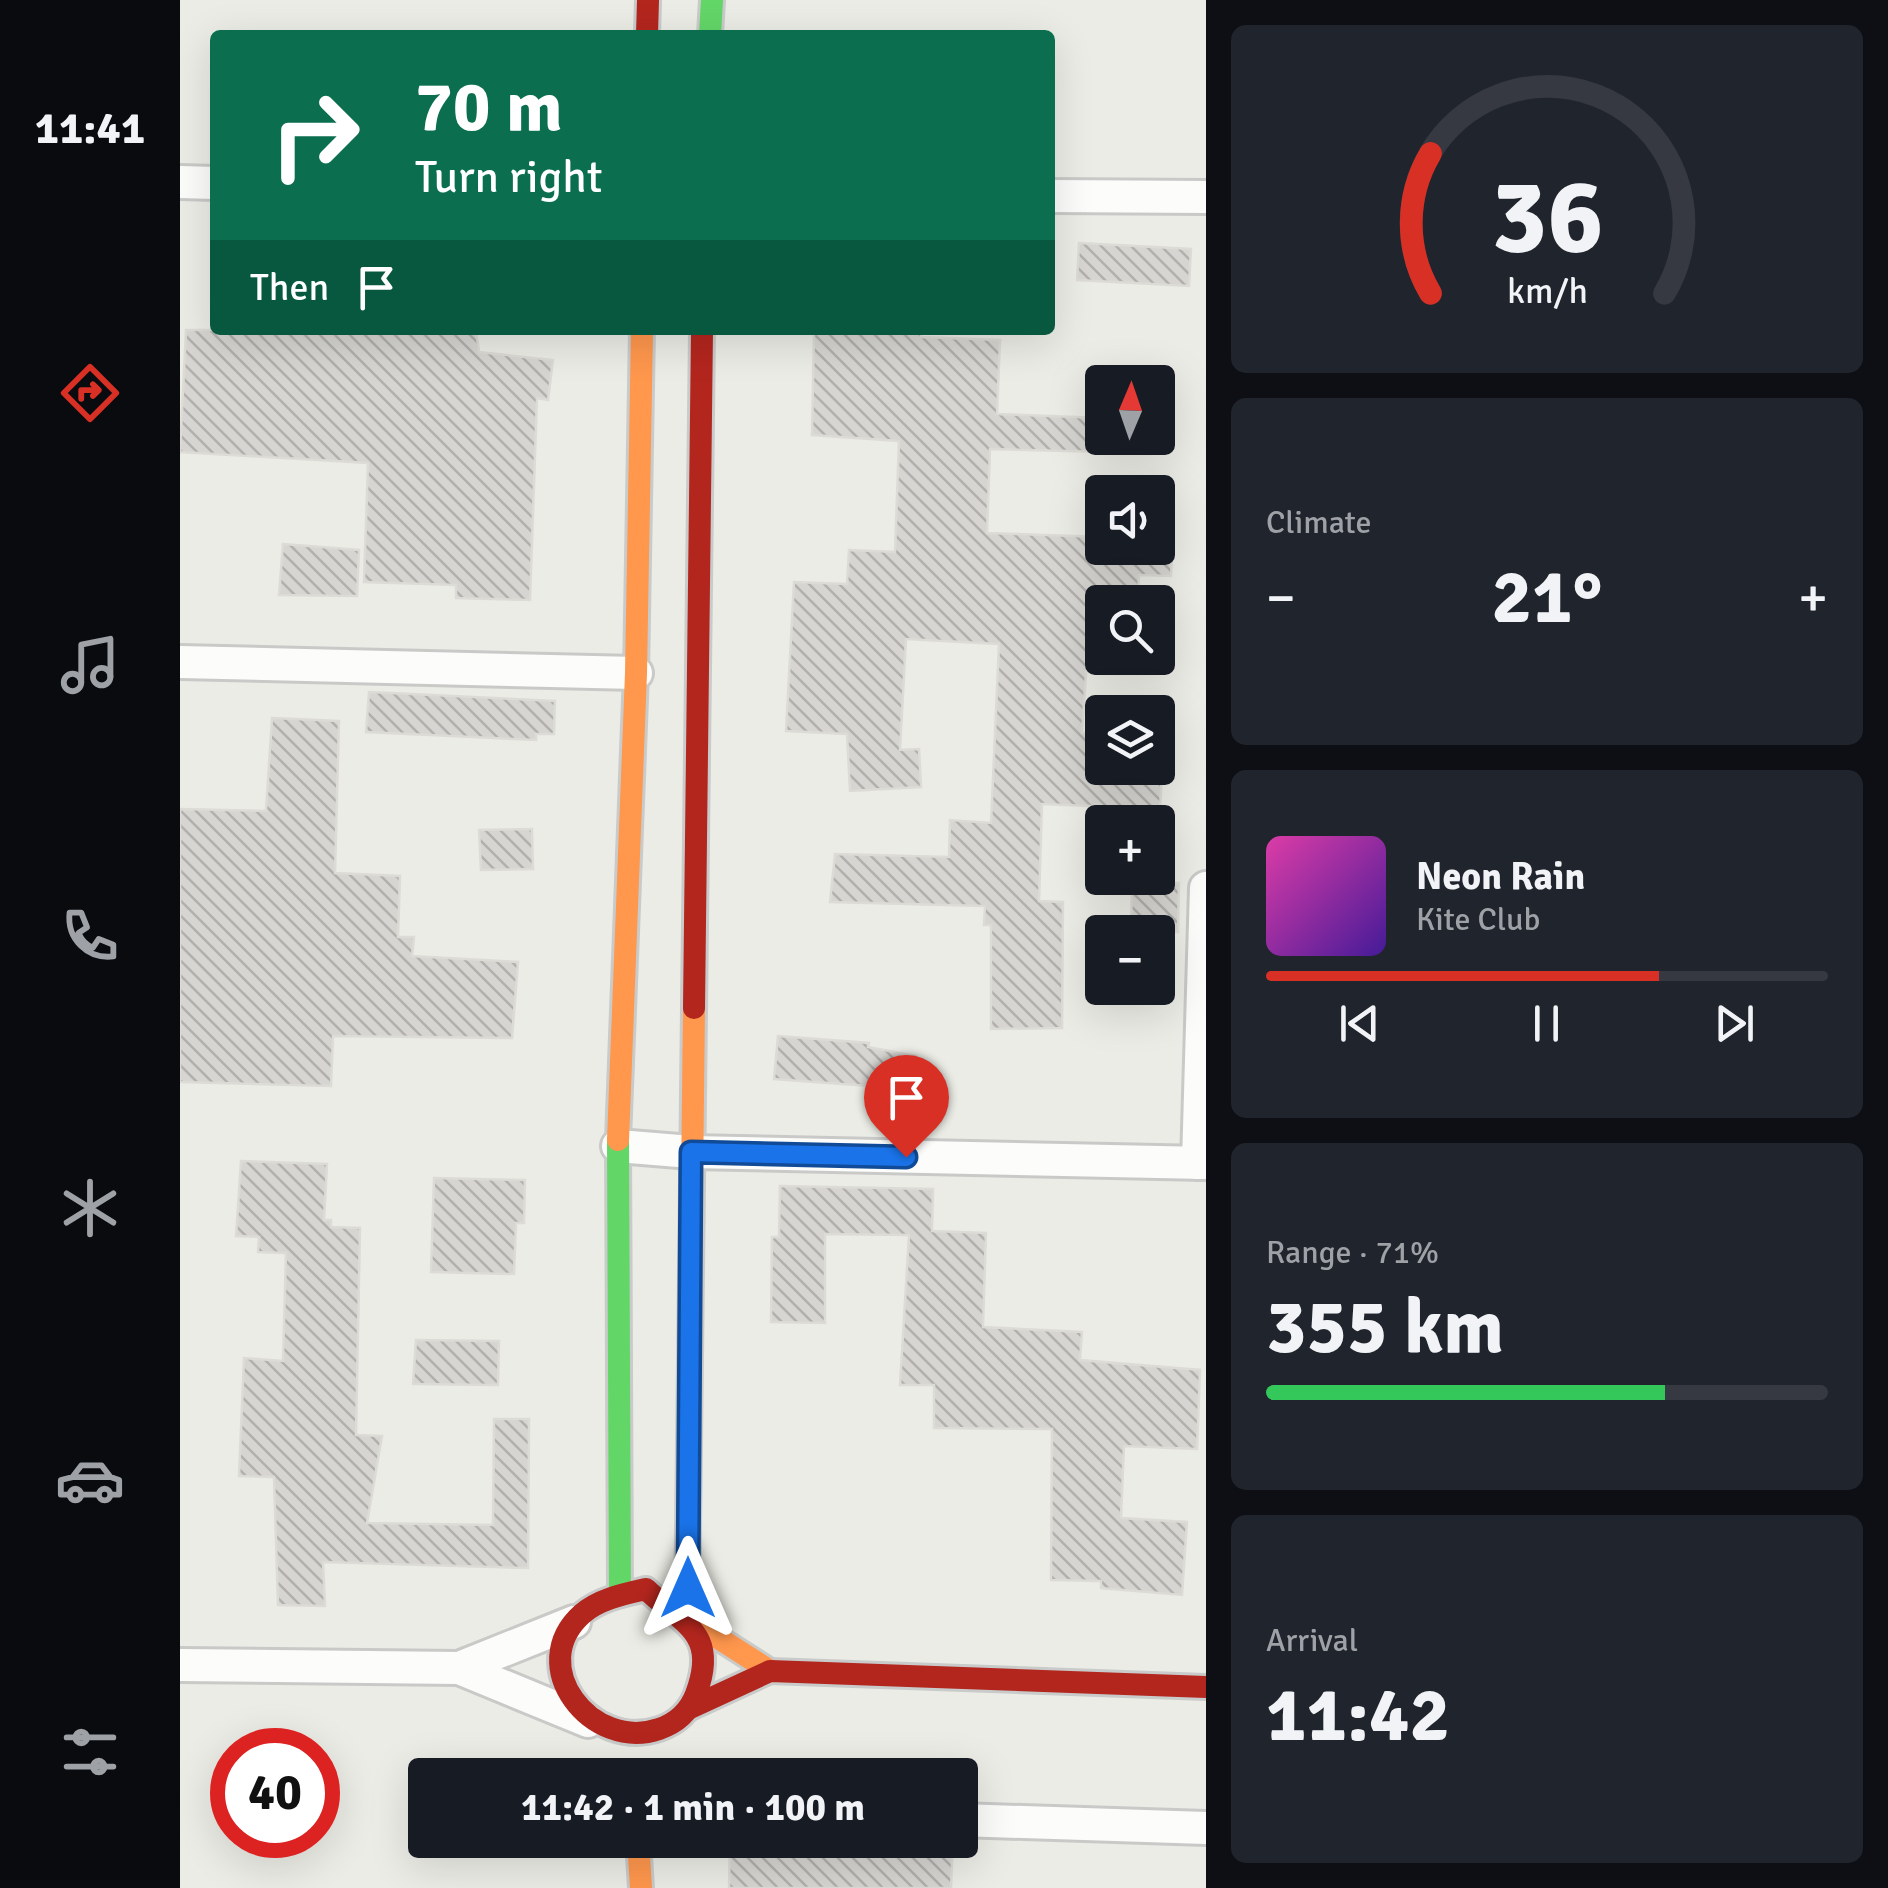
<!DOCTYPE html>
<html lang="en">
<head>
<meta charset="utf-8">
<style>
  :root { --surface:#171b24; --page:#20242c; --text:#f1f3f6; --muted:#9ea1a6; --line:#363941; --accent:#d93025 }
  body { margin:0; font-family:Signika,sans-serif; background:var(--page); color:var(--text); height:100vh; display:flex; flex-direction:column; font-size:38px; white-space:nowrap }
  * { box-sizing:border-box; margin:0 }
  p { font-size:32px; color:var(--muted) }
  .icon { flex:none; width:55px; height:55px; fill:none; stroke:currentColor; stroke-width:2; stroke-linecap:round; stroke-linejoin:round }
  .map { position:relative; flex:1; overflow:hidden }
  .sheet { display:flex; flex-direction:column; gap:25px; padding:25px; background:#0d0f14; width:682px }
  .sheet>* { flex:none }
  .hud { position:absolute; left:30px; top:30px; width:845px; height:305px; border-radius:10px; box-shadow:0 10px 40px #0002; background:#0b6e4f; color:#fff; overflow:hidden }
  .needle { width:65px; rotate:2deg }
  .tools { position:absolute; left:905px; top:365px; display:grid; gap:20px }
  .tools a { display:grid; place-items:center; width:90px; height:90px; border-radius:10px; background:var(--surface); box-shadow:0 10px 40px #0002; font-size:50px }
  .speed { position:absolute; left:30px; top:1728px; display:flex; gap:20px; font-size:50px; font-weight:700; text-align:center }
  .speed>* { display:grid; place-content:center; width:130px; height:130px; border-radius:50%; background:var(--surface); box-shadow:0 10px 40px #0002; line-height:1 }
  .speed .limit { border:15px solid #d22; background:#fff; color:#111 }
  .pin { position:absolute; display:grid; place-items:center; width:85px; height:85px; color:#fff; margin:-102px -42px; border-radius:50% 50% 50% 0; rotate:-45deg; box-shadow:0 0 10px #0007 }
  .pin .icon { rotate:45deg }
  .me { position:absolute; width:110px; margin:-55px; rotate:0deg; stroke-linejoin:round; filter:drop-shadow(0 0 8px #0008) }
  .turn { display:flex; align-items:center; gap:35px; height:210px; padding:0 40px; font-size:45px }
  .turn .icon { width:130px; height:130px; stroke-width:2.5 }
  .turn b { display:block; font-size:70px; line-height:85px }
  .then { display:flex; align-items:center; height:95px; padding:0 40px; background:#0003; gap:20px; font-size:38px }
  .big { font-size:75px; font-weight:700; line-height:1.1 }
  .sheet .card { flex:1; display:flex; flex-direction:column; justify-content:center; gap:15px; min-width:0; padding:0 35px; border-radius:15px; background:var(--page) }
  .sheet .dial { align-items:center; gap:0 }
  .dial svg { height:260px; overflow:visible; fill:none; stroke:var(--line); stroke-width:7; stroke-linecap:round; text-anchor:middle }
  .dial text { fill:var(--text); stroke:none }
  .song { display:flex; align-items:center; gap:30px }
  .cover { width:120px; height:120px; border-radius:15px; background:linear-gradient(135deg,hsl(320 70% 55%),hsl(260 70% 35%)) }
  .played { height:10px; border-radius:5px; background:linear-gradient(90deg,var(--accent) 70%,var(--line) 70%) }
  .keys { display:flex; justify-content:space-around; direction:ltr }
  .heat { display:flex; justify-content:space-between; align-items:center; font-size:55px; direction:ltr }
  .charge { height:15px; border-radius:8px; background:linear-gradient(90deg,#34c759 71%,var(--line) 0) }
  .trip { position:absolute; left:228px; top:1758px; width:570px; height:100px; border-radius:10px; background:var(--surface); box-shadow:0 10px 40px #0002; font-weight:700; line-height:100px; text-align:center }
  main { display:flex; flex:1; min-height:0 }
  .tabs { display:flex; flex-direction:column; width:180px; justify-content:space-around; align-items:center; background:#090b0e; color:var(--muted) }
  .tabs .icon { width:70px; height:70px }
  .tabs .active { color:var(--accent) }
  .tabs b { font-size:45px; color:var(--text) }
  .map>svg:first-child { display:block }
</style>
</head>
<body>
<main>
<nav class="tabs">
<b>11:41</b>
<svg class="icon active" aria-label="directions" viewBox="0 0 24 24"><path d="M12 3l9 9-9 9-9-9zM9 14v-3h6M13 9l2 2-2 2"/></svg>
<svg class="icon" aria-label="music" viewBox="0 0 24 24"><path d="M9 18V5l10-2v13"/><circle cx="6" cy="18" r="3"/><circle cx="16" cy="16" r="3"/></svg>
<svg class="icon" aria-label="phone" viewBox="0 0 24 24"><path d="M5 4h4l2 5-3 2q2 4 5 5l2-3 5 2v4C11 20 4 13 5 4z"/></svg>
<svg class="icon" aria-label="climate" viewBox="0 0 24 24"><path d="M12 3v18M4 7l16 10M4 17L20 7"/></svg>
<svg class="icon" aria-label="car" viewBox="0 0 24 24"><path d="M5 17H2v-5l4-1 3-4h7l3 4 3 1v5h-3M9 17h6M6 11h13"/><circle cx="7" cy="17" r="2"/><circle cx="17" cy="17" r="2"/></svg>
<svg class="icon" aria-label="filters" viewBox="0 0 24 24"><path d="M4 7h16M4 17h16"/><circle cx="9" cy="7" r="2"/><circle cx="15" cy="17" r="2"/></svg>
</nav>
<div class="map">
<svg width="1026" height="1888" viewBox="0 0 1026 1888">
  <defs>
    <pattern id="building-back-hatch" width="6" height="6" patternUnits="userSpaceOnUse" patternTransform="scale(2.5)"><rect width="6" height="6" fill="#d6d5d1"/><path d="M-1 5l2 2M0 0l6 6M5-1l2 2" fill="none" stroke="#b1b0ad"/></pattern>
  </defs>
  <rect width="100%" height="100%" fill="#ecece6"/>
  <!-- building -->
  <g fill="url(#building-back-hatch)" stroke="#dcdbd5" stroke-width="2.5">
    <path d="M899 243 1011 249 1009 286 897 280Z"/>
    <path d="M6 330H296L299 352 373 360 368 400 357 398 350 600 276 598V585L184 582 188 463 0 452Z"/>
    <path d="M634 330H741V337L820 340 817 414 922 418V438H964V453L810 449 807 533 922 537V548H978V540L993 541 991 576 959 575 958 602H922V617H910L902 733 922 735V768H978V738L984 739 980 809 862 804 859 901 883 902 882 1028 811 1029V925H804L805 906 650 902 655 854 769 857 770 820 811 823 819 644 726 639 720 750 739 749 741 787 670 791 667 734 606 731 614 582 667 584 669 550 715 552 719 441 632 435Z"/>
    <path d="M103 544 179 550 177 596 99 595Z"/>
    <path d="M189 692 375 701 374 734H356V740L186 732Z"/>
    <path d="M92 718 159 721 155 873 220 876 218 937H234L232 956 338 962 332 1038 153 1036 151 1086 0 1082V809L86 811Z"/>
    <path d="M352 829 353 869 301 870 299 830Z"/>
    <path d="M952 882 999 883 998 932 951 931Z"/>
    <path d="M598 1036 689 1043 688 1047 736 1056 729 1089 594 1079Z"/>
    <path d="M61 1161 147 1164 144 1220H151V1227L180 1228 176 1435 202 1436 187 1523 313 1525 314 1419H349L348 1568 143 1562 145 1606 98 1605 94 1477 59 1476 64 1358 103 1361 106 1253 78 1252 79 1237 56 1236Z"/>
    <path d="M254 1178 345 1180 344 1223H336L334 1274 251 1272Z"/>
    <path d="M600 1186 753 1189 752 1231 806 1233 803 1327 902 1332 900 1360 1020 1370 1017 1449 944 1446 941 1518 1007 1522 1002 1595 921 1588V1581L871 1580 872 1429 754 1428V1385H720L729 1235 645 1234V1323L591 1322 592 1237H599Z"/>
    <path d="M236 1340 319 1341 318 1385 233 1384Z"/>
    <path d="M550 1840H773L771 1888H549Z"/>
  </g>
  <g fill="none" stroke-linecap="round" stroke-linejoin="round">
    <!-- street casing -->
    <g stroke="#c9cac8" stroke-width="38">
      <g id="street">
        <path d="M0 182 35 183"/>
        <path d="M870 196 1026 197"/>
        <path d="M0 662 456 673"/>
        <path d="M438 1146 511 1152 1026 1163"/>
        <path d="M1018 1163 1026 888"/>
        <path d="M0 1665 279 1668 408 1721"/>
        <path d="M279 1668 394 1622"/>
        <path d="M780 1820 1026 1828"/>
      </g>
    </g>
    <!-- fast casing -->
    <g stroke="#c9cbca" stroke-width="28">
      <g id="fast">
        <path d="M530 35 532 0"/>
        <path d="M438 1140 440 1595"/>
      </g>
    </g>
    <!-- slow casing -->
    <g stroke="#c9cbca" stroke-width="28">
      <g id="slow">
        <path d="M514 1008 507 1618 590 1671"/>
        <path d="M438 1140 456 673 462 330"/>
        <path d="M458 1840 461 1888"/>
      </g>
    </g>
    <!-- jam casing -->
    <g stroke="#c9cbca" stroke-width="28">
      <g id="jam">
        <path d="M467 35 468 0"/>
        <path d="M514 1008 522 330"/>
        <path d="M466 1589C503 1625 539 1632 516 1694 509 1712 497 1723 479 1729 412 1752 344 1666 402 1614 419 1599 444 1594 466 1589Z"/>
        <path d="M510 1708 590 1671 1026 1687"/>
      </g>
    </g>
    <!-- street -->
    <use href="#street" stroke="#fcfcfb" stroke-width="32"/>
    <!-- fast -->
    <use href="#fast" stroke="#63d668" stroke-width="22"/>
    <!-- slow -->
    <use href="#slow" stroke="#ff974d" stroke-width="22"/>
    <!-- jam -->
    <use href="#jam" stroke="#b3261e" stroke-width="22"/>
  </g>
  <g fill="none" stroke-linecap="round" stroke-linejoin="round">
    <!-- route casing -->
    <g stroke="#114b97" stroke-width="25">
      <path id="route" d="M508 1588 511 1152 726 1157"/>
    </g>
    <!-- route -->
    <use href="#route" stroke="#1a73e8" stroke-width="18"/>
  </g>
</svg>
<div class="tools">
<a><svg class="needle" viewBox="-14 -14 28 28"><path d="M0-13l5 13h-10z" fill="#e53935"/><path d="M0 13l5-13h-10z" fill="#9ea1a6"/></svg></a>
<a><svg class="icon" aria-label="sound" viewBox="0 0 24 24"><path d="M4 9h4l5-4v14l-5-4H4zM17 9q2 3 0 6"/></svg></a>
<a><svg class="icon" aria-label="search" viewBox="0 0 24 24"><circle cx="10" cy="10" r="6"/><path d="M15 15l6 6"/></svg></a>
<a><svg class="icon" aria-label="layers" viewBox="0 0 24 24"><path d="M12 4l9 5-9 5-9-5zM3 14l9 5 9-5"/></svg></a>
<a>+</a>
<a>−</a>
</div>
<div class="speed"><div class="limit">40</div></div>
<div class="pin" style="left:726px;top:1157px;background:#d93025"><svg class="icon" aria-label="arrive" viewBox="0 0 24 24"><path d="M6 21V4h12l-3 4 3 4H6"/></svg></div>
<svg class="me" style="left:508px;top:1588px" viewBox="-20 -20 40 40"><path d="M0-17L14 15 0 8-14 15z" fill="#1a73e8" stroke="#fff" stroke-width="4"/></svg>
<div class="trip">11:42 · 1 min · 100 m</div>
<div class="hud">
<div class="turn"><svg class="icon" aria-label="right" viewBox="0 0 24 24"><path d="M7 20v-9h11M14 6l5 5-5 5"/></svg><div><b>70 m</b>Turn right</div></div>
<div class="then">Then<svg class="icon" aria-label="arrive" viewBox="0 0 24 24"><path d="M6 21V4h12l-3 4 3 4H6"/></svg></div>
</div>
</div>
<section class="sheet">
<div class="card dial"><svg viewBox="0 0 100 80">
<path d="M14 69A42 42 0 1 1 86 69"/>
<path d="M14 69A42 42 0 0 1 14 26" stroke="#d93025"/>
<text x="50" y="56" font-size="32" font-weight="700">36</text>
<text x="50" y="72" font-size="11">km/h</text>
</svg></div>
<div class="card"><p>Climate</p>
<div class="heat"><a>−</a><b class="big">21°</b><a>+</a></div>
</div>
<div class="card">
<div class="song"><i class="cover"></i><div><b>Neon Rain</b><p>Kite Club</p></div></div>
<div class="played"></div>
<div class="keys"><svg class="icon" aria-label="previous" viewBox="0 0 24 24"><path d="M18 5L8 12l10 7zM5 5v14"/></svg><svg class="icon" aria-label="pause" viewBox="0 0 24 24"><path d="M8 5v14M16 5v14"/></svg><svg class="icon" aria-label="next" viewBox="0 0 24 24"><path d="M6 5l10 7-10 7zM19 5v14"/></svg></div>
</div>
<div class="card"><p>Range · 71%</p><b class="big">355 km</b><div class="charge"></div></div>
<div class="card"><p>Arrival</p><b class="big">11:42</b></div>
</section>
</main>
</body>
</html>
